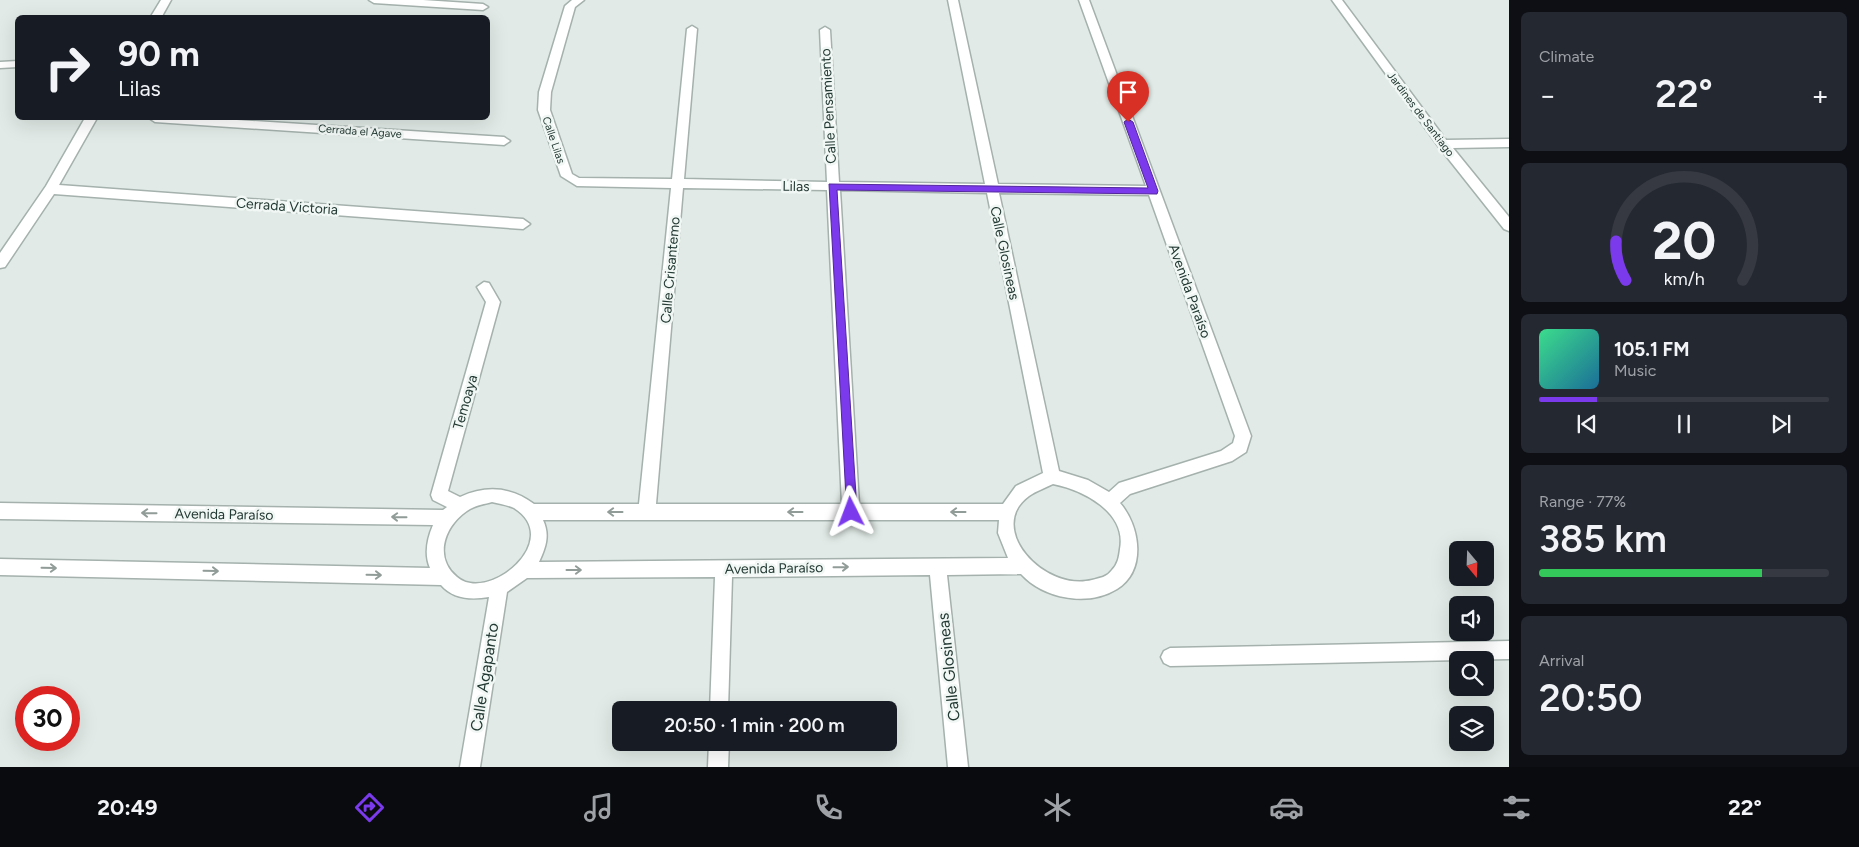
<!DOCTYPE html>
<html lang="en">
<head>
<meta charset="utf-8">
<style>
  :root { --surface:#171b24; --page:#242831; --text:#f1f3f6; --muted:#9ea1a6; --line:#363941; --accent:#7c3aed }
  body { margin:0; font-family:Figtree,sans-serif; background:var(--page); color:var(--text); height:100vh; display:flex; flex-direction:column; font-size:19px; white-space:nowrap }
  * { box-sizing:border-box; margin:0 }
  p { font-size:16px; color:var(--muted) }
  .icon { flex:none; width:28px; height:28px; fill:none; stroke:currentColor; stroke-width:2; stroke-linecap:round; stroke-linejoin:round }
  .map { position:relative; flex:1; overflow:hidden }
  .drawer { display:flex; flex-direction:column; gap:12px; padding:12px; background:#0d0f14; width:350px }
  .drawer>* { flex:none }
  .top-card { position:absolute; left:15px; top:15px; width:475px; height:105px; border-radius:8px; box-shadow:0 5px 20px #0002; background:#171b24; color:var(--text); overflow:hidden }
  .needle { width:32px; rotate:161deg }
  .tools { position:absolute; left:1449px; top:541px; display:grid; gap:10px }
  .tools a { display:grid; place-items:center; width:45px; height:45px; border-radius:8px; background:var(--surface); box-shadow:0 5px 20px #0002; font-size:25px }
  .speed { position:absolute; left:15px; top:686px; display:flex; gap:10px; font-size:25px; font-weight:700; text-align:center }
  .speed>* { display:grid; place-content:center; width:65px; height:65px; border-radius:50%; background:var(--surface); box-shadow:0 5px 20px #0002; line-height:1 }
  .speed .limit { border:8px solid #d22; background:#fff; color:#111 }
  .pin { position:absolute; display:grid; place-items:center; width:42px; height:42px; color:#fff; margin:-51px -21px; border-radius:50% 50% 50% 0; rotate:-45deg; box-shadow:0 0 5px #0007 }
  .pin .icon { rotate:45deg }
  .me { position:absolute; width:55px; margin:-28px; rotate:357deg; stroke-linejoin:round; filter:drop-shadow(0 0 4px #0008) }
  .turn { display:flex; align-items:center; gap:18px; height:105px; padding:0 20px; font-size:22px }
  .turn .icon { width:65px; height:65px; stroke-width:2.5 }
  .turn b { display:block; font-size:35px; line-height:42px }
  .big { font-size:38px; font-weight:600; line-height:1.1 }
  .drawer .tile { flex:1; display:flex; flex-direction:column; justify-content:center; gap:8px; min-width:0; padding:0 18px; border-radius:8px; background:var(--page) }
  .drawer .dial { align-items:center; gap:0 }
  .dial svg { height:130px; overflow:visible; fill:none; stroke:var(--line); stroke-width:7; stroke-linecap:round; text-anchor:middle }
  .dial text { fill:var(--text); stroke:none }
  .song { display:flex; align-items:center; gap:15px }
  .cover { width:60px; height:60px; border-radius:8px; background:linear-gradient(135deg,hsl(150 70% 55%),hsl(200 70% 35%)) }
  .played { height:5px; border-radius:2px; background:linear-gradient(90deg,var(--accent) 20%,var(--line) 20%) }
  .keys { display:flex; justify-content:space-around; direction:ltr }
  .heat { display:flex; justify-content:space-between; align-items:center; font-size:28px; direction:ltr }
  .charge { height:8px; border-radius:4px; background:linear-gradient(90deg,#34c759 77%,var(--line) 0) }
  .trip { position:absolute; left:612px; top:701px; width:285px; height:50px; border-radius:8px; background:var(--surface); box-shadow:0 5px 20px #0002; font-weight:600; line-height:50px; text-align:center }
  .tab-bar { display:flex; height:80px; justify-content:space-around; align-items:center; background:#090b0e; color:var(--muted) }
  .tab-bar .icon { width:35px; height:35px }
  .tab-bar .selected { color:var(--accent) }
  .tab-bar b { font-size:22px; color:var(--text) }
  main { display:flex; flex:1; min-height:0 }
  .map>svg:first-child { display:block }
</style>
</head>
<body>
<main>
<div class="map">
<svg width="1509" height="767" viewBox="0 0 1509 767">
  <rect width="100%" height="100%" fill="#e1eae6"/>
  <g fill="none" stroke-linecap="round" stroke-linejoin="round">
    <!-- minor casing -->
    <g stroke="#a4b1ad" stroke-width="3">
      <g id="minor">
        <path d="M161 0H171L161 18H150Z"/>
        <path d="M369 0H423L483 4 488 7 483 10 374 3Z"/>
        <path d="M572 0H584L575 7 551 92 550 110 572 174 579 178 672 179 687 29 692 26 697 29 684 179 827 182 820 30 825 27 830 30 839 182 985 184 948 0H958L998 184 1146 186 1079 0H1089L1251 436 1246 452 1232 461 1130 494 1120 503C1140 526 1147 570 1117 589 1088 607 1044 599 1021 574L947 575 968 767H948L930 575 732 577 728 710H710L715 577 527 578 507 592 480 767H460L489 597C471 600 453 599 441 585L0 575V559L430 568C424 554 427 539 433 525L0 519V503L443 510 447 507 433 500 431 495 486 302 477 287 484 282 489 283 500 302 448 491 460 497C486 485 511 487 534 504H639L671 188 577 186 561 176 538 110 539 92 565 6ZM683 188 827 190 842 504H656ZM840 190 987 193 1043 473 1016 486 1003 504H859ZM999 193 1149 195 1235 436 1233 443 1221 451 1119 483 1109 492 1088 480 1059 471ZM1053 484C1083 490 1127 512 1120 549 1119 557 1118 564 1112 570 1107 577 1100 578 1092 580 1044 592 985 528 1029 496 1036 491 1045 488 1053 484ZM492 502C499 504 508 505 514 508 565 540 488 604 457 577 432 556 446 523 470 509 477 505 485 504 492 502ZM543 520H999L998 533 1008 558 539 562C546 547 550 535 543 520Z"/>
        <path d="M1332 0H1342L1446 140 1509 139V147L1453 148 1509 217V231L1504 229 1439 147Z"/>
        <path d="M18 61V67L0 68V62Z"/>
        <path d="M85 118H97L59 185 523 219 530 224 523 229 54 194 5 267 0 268V253L46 186Z"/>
        <path d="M149 118H206L504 137 510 141 504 145 155 122Z"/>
        <path d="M1509 641V659L1170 666 1164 663 1161 657 1164 651 1170 648Z"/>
        <path d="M709 742H729L728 767H708Z"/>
      </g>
    </g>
    <!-- minor -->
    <use href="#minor" fill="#fff" fill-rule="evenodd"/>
  </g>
  <!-- one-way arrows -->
  <defs><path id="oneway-shaft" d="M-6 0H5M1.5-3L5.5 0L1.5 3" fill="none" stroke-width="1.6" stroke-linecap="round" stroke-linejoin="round" transform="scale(1.25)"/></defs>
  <g stroke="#919c99">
    <use href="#oneway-shaft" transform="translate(615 512) rotate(180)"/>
    <use href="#oneway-shaft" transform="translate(795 512) rotate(-180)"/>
    <use href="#oneway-shaft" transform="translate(958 512) rotate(-180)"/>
    <use href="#oneway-shaft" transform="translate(149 513) rotate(-179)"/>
    <use href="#oneway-shaft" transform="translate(399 517) rotate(-179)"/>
    <use href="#oneway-shaft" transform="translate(841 567) rotate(-1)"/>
    <use href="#oneway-shaft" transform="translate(49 568) rotate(1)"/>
    <use href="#oneway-shaft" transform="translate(574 570)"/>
    <use href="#oneway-shaft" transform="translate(211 571) rotate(1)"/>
    <use href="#oneway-shaft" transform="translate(374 575) rotate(1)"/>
  </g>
  <!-- route -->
  <path fill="#7c3aed" stroke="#51269a" d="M1128 119 1133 122 1158 191 1157 194 837 190 857 512 855 516 851 518 847 516 829 184 1148 188 1124 122Z"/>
  <g text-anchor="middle" stroke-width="5" stroke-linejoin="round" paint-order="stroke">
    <!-- far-street labels -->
    <g font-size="11" fill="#233933" stroke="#f1f7f4">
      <text transform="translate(1421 114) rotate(53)" y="4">Jardines de Santiago</text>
      <text transform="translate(360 131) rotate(4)" y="4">Cerrada el Agave</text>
      <text transform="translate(554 140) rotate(71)" y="4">Calle Lilas</text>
    </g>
    <!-- street labels -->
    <g font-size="14" fill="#233933" stroke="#f1f7f4">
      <text transform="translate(828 106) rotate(-93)" y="5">Calle Pensamiento</text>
      <text transform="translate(796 186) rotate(1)" y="5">Lilas</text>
      <text transform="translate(287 206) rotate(4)" y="5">Cerrada Victoria</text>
      <text transform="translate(1005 253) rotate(78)" y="5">Calle Glosineas</text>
      <text transform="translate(670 270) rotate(-85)" y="5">Calle Crisantemo</text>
      <text transform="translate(1190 291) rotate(70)" y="5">Avenida Paraíso</text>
      <text transform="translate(465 402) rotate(-74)" y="5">Temoaya</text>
      <text transform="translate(224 514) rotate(1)" y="5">Avenida Paraíso</text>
      <text transform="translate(774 568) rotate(-1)" y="5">Avenida Paraíso</text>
    </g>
    <!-- near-street labels -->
    <g font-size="16" fill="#233933" stroke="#f1f7f4">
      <text transform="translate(948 667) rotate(-96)" y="6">Calle Glosineas</text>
      <text transform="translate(484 677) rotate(-81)" y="6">Calle Agapanto</text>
    </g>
  </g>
</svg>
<div class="tools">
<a><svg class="needle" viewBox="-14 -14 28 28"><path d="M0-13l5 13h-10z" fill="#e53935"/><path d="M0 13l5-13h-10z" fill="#9ea1a6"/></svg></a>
<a><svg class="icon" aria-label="sound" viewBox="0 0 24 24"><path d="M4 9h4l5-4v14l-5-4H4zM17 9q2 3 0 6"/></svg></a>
<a><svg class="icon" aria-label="search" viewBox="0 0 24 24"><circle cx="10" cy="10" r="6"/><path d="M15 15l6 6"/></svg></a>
<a><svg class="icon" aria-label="layers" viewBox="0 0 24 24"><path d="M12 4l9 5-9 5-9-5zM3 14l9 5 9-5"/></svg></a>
</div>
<div class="speed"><div class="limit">30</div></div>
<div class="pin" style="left:1128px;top:122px;background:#d93025"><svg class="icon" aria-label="arrive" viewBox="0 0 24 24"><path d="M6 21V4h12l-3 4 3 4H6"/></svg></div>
<svg class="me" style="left:851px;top:512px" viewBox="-20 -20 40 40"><path d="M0-17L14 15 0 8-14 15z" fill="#7c3aed" stroke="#fff" stroke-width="4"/></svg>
<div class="trip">20:50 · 1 min · 200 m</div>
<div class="top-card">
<div class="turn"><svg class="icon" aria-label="right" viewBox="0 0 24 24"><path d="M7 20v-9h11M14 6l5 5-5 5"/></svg><div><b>90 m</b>Lilas</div></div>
</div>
</div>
<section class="drawer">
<div class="tile"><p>Climate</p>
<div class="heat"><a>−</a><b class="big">22°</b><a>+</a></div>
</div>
<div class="tile dial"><svg viewBox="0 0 100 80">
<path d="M14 69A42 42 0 1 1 86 69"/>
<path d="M14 69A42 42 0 0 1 8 45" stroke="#7c3aed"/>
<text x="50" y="56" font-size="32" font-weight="700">20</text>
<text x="50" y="72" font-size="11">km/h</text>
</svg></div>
<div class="tile">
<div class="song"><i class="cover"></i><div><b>105.1 FM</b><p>Music</p></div></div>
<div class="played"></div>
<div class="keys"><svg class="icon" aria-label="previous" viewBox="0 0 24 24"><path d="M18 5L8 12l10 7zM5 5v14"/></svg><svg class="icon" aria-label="pause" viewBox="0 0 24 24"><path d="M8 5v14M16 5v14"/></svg><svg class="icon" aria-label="next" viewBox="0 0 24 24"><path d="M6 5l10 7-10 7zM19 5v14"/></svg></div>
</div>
<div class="tile"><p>Range · 77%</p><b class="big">385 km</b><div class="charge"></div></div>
<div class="tile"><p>Arrival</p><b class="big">20:50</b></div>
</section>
</main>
<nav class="tab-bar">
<b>20:49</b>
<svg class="icon selected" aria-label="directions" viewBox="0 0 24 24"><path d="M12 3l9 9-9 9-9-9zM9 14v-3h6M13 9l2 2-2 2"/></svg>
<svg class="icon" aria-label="music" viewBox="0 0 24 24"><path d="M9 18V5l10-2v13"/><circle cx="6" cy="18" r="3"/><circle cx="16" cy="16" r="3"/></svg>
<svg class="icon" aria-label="phone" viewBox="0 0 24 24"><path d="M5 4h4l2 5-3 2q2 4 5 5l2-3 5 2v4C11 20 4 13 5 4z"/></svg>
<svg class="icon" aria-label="climate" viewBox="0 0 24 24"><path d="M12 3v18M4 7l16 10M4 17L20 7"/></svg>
<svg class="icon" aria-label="car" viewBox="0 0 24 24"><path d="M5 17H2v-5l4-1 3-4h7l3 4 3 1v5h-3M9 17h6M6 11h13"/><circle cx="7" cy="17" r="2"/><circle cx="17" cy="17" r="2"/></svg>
<svg class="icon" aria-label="filters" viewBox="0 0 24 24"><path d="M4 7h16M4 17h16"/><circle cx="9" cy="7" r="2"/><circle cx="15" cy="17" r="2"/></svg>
<b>22°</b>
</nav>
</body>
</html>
